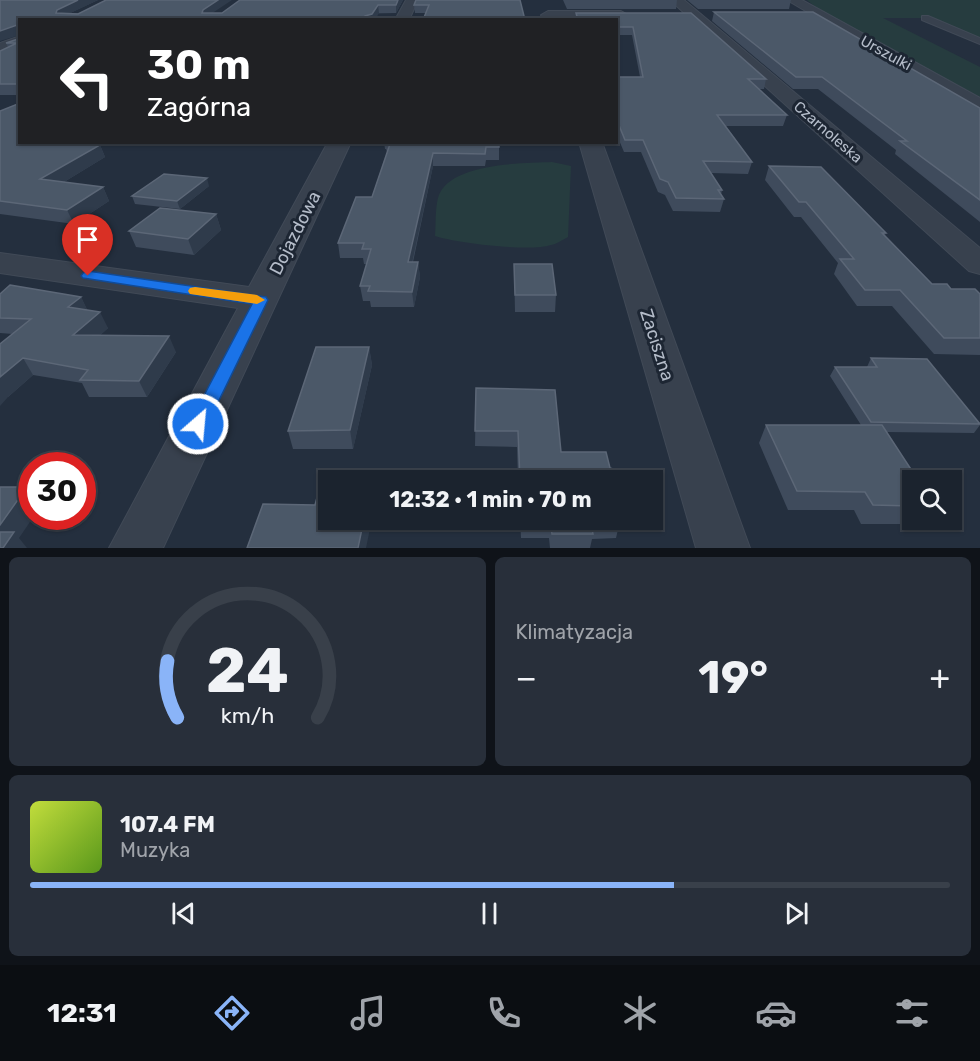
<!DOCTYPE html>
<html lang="pl">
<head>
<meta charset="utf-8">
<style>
  :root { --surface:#1b232e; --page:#282f3a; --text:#f1f3f6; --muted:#a0a4aa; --line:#39404a; --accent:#8ab4f8 }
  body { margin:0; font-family:Rubik,sans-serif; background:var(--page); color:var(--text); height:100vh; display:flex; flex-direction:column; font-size:22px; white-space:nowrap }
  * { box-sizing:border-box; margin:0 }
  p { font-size:20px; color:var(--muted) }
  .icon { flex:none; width:33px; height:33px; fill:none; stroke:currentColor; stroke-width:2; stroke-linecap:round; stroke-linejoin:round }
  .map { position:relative; height:548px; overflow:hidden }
  .drawer { display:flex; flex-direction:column; gap:9px; padding:9px; background:#0f1319; flex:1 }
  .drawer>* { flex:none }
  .banner { position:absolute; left:18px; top:18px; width:600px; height:126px; border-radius:0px; box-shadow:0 2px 4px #0004,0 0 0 2px var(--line); background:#202124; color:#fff; overflow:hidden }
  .controls { position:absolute; left:902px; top:470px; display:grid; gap:12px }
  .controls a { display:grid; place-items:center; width:60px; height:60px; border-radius:0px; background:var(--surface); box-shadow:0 2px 4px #0004,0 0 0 2px var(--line); font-size:30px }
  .speed { position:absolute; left:18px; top:452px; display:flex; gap:12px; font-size:30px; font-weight:700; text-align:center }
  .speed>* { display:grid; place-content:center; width:78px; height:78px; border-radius:50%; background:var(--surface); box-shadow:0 2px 4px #0004,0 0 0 2px var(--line); line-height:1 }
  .speed .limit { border:9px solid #d22; background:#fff; color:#111 }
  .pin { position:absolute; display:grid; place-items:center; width:51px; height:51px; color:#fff; margin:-62px -26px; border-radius:50% 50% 50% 0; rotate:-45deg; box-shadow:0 0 6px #0007 }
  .pin .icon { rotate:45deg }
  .me { position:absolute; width:66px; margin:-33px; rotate:27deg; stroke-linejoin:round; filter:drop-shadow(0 0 4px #0008) }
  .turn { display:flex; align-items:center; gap:21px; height:126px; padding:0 30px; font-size:27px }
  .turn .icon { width:78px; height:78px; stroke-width:2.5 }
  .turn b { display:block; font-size:42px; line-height:51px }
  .big { font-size:45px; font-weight:700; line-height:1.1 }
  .drawer .widget { flex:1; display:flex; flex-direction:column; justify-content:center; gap:9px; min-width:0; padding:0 21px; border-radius:9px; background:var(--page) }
  .drawer .dial { align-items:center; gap:0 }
  .dial svg { height:156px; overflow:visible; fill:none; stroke:var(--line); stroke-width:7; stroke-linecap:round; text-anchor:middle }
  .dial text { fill:var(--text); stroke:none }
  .song { display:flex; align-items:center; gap:18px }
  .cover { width:72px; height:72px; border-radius:9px; background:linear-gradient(135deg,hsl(70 70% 55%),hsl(90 70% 35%)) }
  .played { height:6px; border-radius:3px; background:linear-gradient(90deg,var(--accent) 70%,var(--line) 70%) }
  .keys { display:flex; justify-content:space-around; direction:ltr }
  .heat { display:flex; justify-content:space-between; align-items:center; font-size:33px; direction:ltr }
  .drawer .tiles { flex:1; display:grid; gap:9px; grid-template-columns:1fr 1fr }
  .widget:last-child { grid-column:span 2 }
  .trip { position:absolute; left:318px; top:470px; width:345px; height:60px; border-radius:0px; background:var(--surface); box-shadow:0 2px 4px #0004,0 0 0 2px var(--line); font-weight:700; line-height:60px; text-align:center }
  .dock { display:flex; height:96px; justify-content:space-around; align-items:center; background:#0b0e12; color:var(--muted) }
  .dock .icon { width:42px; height:42px }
  .dock .active { color:var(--accent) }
  .dock b { font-size:27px; color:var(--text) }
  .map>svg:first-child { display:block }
</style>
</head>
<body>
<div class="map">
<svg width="980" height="548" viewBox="0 0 980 548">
  <rect width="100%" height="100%" fill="#242f3e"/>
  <!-- green -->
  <g fill="#263c3f">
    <path d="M807 0H980V39L929 18H883L980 67V97L824 14Z"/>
    <path d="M552 162 571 166 568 237C562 240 557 244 551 245 530 252 456 243 435 236 436 224 435 210 438 198 447 163 523 163 552 162Z"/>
  </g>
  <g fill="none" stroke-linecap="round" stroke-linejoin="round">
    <!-- lane casing -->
    <g stroke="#414a57" stroke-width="2">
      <path id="lane" d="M922 16H928L980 38V44L922 20Z"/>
    </g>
    <!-- street casing -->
    <g stroke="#414a57" stroke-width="2">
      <g id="street">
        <path d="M406 0H418L409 20H395Z"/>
        <path d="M670 0H684L980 248V274L969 271Z"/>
        <path d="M787 0H802L980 98V112L973 110Z"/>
        <path d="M548 11H621L628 15 621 19 543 18 541 15Z"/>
        <path d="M20 36V47L0 54V43Z"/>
        <path d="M328 142H351L163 548H109L238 308 0 273V253L249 287Z"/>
        <path d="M579 142H602L750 548H696Z"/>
      </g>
    </g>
    <!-- lane -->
    <use href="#lane" fill="#38414e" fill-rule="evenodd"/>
    <!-- street -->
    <use href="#street" fill="#38414e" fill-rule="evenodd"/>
  </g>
  <!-- wall -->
  <g fill="#3f4b5c">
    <path d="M0 0H98L70 13H222L403 0 396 13 20 20V95H0V51L8 47 6 43 18 39V35Z"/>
    <path d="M520 0 426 13H415L414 5Z"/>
    <path d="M563 0H677L676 9H567Z"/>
    <path d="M687 0H791L789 9H698Z"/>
    <path d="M714 12 980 108V222L895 154 896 150 818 89H793L712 21Z"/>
    <path d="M576 13H691L766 79 764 89H758L787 115 783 126H726L752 162 748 174 711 173 722 190 721 195 724 199 720 212 673 211 665 195 658 192 641 152H624L616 133V77H640L632 35H616V20H575Z"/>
    <path d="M0 111 20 142 100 145 105 157 64 182 103 187 109 201 74 224 0 214Z"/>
    <path d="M384 142H513V143H499V160H486L485 166H433L413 262H418L420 277 414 307H371L370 301H363L360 286 367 264H364L363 258H340L338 243 372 197 387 152 386 149H385Z"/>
    <path d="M769 166 886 233 885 235 932 284 951 289 980 294V355L934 354 892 306H857L834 274 838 263 801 217H794L765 180Z"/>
    <path d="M209 186 180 209 135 204 132 196Z"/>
    <path d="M216 214 221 230 194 255 136 247 129 231Z"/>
    <path d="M514 264 556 295 555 312H515Z"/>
    <path d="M0 294 81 297 87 310 108 328 99 336 176 352 147 397H89L82 383 33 375 8 397 13 334 0 333Z"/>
    <path d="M369 347 372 365 353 449H293L288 431Z"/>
    <path d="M871 358 980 423V425L974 433 886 432 912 480V519H926L922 524H861L854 510H788L759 443 766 425H861L830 376 835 367H867Z"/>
    <path d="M476 388 561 452 610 468 633 480H518L517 447 475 446Z"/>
    <path d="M520 519H622L620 521 616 538 592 539 590 548H550L549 538H521Z"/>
  </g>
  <!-- shaded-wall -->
  <g fill="#2f3b4b">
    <path d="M78 0H98L60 18 56 13 57 10Z"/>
    <path d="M218 0H232L205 18 202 13 203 10Z"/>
    <path d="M398 0H403L396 13V5Z"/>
    <path d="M378 5 379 13 375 20H362Z"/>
    <path d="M17 25 20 35 0 41V31Z"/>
    <path d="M100 145 105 157 46 193 40 179Z"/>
    <path d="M433 153V166L409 277 408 262Z"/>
    <path d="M207 178 209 186 180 209 177 201Z"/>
    <path d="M103 187 109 201 74 224 67 210Z"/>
    <path d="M216 214 221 230 194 255 188 239Z"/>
    <path d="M418 262 420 277 414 307 412 292Z"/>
    <path d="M81 297 89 313 68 307Z"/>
    <path d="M100 312 108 328 82 352 73 335Z"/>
    <path d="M169 336 176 352 147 397 139 381Z"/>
    <path d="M369 347 372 365 353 449 350 430Z"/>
    <path d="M23 358 33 375 8 397 0 406V377Z"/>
    <path d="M27 487 32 493V516H34L19 538 27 548H3L0 537V525Z"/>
    <path d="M364 519H372L366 548H358Z"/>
  </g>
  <!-- building -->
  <g fill="#4b5868" stroke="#5c6777" stroke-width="1.5">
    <path d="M0 0H78L57 10 56 13 78 14 106 0H218L203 10 202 13H222L240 0H398L396 5H378L372 14 365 16 362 20H20V84H0V51L17 43H6L18 39 17 25 0 31Z"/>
    <path d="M416 0H520L525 20H423L429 5H414Z"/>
    <path d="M714 12H813L980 108V200L900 141H907L822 77H796Z"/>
    <path d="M576 13H691L766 79H748L787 115H717L752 162 703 161 722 190H718L724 199 676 198 668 182 660 179 643 140H625L616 118V77H643L633 27H616V20H578Z"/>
    <path d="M20 103V142H78L100 145 40 179 103 187 67 210 0 201V111Z"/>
    <path d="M386 142H499V147H486L485 154 433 153 408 262H418L412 292 368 291 370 286H360L371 249H362L364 243H338L356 197H372L390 144H386Z"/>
    <path d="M769 166 821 167 886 233H882L932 284H947L951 289H975L980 294V338H944L900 290H865L840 259H854L806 202H799Z"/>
    <path d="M164 174 207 178 177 201 132 196Z"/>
    <path d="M160 208 216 214 188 239 129 231Z"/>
    <path d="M514 264H552L556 295H515Z"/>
    <path d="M10 285 81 297 68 307 100 312 73 335 169 336 139 381 80 380 88 370 23 358 0 377V344L31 319 0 318V294Z"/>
    <path d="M316 347H369L350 430 288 431Z"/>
    <path d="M871 358 927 359 980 424 871 422 835 367H877Z"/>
    <path d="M476 388 555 390 561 452H606L610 468 625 473 633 480H520L518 431H475Z"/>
    <path d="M766 425H882L918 480H912V506L873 505 865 492 797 491Z"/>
    <path d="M0 487H27L0 525Z"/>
    <path d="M319 490H328V519H364L358 548H247L263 504 315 505Z"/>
    <path d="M522 519H619L620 522 591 524 593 534H552L550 522H522Z"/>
    <path d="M0 532H14L3 548H0Z"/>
  </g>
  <!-- route -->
  <path fill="#1a73e8" stroke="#114b97" stroke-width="1.5" d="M88 271 266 297 268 300 205 429 198 431 192 429 189 424 252 304 83 278 81 276 83 273Z"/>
  <!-- slow -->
  <path fill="#f59e0b" d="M195 287 257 295 265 300 257 304 190 294 188 291 190 288Z"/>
  <g text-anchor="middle" stroke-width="6" stroke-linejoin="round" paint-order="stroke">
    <!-- far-street labels -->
    <g font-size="15" fill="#b4bcc9" stroke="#1d2633">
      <text transform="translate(886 53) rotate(29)" y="5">Urszulki</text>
      <text transform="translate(828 132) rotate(41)" y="5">Czarnoleska</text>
    </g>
    <!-- street labels -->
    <g font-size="18" fill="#b4bcc9" stroke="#1d2633">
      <text transform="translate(295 233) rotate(-63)" y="6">Dojazdowa</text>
      <text transform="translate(657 345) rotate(72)" y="6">Zaciszna</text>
    </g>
  </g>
</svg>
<div class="controls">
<a><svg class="icon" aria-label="search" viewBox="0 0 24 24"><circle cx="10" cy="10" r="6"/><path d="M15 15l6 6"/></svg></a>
</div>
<div class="speed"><div class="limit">30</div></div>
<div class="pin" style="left:88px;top:276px;background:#d93025"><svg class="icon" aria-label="arrive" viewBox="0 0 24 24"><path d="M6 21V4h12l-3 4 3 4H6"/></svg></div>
<svg class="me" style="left:198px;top:424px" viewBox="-20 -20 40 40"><circle r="17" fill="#1a73e8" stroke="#fff" stroke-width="3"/><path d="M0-11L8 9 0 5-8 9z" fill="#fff"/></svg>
<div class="trip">12:32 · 1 min · 70 m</div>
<div class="banner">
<div class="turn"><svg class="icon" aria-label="left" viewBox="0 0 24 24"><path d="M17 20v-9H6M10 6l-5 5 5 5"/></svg><div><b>30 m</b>Zagórna</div></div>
</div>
</div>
<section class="drawer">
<div class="tiles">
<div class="widget dial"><svg viewBox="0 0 100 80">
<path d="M14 69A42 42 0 1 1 86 69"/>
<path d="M14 69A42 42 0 0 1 9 40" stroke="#8ab4f8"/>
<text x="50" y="56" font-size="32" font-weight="700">24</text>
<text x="50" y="72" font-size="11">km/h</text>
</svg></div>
<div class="widget"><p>Klimatyzacja</p>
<div class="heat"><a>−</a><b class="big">19°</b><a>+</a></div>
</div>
<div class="widget">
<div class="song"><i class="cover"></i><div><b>107.4 FM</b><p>Muzyka</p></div></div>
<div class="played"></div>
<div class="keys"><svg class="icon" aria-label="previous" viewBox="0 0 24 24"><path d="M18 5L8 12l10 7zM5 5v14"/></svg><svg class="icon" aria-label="pause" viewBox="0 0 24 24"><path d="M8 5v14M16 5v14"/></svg><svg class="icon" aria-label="next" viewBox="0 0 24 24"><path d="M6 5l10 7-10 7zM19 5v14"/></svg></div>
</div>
</div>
</section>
<nav class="dock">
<b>12:31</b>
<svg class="icon active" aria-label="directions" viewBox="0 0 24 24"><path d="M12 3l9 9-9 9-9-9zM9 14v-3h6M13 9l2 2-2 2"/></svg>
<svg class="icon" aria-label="music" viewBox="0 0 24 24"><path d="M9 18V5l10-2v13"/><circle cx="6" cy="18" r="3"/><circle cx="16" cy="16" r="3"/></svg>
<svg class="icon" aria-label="phone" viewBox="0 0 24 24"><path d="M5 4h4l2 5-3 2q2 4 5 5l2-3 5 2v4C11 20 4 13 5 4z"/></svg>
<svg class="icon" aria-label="climate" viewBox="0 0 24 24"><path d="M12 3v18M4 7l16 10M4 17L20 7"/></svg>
<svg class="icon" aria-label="car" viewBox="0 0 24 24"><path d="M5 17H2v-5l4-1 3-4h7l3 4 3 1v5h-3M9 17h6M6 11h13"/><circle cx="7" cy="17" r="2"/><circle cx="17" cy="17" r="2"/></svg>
<svg class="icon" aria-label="filters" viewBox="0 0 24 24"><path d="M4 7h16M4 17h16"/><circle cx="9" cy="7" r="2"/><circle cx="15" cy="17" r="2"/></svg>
</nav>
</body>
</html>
